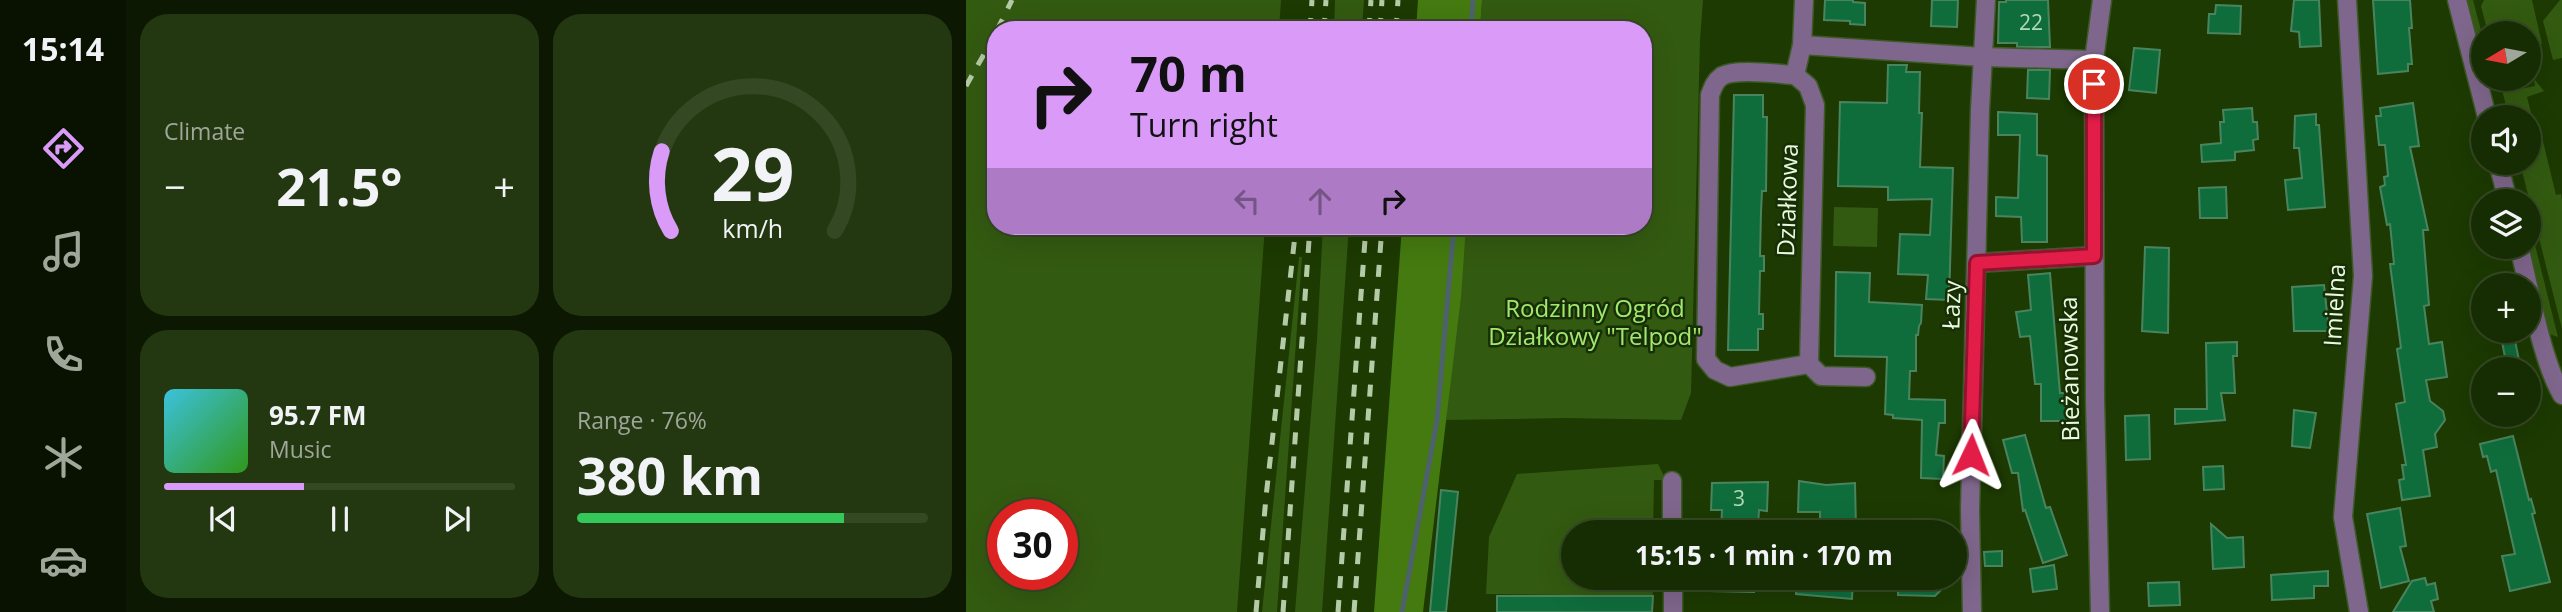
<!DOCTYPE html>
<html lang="en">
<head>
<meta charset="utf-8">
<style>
  :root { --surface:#162c02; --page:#233811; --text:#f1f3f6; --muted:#9ea799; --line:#354824; --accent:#d99af8 }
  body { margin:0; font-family:"Open Sans",sans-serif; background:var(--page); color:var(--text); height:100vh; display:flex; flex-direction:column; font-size:26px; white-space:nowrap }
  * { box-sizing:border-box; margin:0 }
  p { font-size:23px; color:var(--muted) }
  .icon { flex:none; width:38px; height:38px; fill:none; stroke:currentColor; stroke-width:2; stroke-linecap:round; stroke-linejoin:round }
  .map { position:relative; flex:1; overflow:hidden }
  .sheet { display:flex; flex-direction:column; gap:14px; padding:14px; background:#0c1801; width:840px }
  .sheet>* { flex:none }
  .top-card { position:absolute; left:21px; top:21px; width:665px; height:214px; border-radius:28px; box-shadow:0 7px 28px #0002,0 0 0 2px var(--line); background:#d99af8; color:#111; overflow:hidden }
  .needle { width:46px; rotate:260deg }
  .fabs { position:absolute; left:1505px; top:21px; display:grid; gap:14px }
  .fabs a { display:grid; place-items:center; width:70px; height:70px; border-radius:50%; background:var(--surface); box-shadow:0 7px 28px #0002,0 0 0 2px var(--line); font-size:35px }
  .speed { position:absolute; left:21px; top:499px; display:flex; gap:14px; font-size:35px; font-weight:700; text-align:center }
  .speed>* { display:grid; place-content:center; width:91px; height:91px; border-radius:50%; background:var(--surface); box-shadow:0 7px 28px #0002,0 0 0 2px var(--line); line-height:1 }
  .speed .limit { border:10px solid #d22; background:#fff; color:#111 }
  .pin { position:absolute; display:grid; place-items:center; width:60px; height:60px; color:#fff; margin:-30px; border:4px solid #fff; border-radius:50%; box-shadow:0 2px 7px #0007 }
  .me { position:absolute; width:77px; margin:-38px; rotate:2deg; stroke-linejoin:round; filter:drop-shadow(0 0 5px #0008) }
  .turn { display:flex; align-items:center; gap:24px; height:147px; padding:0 28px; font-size:32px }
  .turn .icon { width:91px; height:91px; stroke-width:2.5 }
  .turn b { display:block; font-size:49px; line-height:60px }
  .lanes { display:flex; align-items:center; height:66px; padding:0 28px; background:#0003; justify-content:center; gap:35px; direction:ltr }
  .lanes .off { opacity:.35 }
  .big { font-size:52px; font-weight:700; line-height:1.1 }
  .sheet .widget { flex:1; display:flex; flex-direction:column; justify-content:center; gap:10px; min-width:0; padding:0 24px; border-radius:28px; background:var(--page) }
  .sheet .dial { align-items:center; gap:0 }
  .dial svg { height:182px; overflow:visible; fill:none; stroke:var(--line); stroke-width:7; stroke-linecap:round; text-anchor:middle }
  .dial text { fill:var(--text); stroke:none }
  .song { display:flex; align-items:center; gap:21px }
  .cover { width:84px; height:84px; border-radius:10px; background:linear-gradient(135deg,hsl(190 70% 55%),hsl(110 70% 35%)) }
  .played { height:7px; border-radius:4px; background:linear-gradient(90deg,var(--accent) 40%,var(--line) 40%) }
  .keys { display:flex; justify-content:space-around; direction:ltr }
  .heat { display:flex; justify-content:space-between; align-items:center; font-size:38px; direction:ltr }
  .charge { height:10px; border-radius:5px; background:linear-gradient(90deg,#34c759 76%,var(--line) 0) }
  .sheet .tiles { flex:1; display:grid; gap:14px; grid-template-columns:repeat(2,1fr) }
  .trip { position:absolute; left:595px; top:520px; width:406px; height:70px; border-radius:35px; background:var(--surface); box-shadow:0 7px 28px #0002,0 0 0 2px var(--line); font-weight:700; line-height:70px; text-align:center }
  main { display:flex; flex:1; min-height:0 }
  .tabs { display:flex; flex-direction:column; width:126px; justify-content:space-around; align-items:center; background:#091201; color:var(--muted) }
  .tabs .icon { width:49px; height:49px }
  .tabs .active { color:var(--accent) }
  .tabs b { font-size:32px; color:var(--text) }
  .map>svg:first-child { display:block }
</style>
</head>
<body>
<main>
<nav class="tabs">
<b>15:14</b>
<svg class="icon active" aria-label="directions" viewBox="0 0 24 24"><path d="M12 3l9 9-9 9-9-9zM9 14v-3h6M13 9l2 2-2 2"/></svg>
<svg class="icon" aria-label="music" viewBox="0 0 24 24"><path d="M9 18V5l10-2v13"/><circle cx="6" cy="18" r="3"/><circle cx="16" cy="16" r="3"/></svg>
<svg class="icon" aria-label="phone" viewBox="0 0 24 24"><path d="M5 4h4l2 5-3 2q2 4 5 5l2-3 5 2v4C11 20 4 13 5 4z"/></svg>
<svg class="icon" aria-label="climate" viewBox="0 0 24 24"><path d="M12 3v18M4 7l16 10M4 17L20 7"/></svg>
<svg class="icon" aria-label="car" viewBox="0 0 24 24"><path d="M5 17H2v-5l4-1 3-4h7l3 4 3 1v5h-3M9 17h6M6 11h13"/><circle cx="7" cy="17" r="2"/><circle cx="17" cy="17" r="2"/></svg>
</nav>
<section class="sheet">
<div class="tiles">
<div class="widget"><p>Climate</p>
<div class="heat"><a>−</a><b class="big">21.5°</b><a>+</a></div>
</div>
<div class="widget dial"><svg viewBox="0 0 100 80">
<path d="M14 69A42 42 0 1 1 86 69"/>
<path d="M14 69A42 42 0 0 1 10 34" stroke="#d99af8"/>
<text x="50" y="56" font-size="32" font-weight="700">29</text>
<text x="50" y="72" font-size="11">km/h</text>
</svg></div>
<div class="widget">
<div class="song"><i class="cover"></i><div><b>95.7 FM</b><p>Music</p></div></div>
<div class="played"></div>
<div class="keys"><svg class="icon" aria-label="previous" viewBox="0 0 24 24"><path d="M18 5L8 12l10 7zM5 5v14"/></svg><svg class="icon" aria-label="pause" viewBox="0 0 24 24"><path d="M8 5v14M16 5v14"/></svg><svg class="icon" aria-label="next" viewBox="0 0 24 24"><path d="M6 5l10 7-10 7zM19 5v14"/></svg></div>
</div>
<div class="widget"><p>Range · 76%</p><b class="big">380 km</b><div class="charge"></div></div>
</div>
</section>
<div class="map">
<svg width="1596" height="612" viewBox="0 0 1596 612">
  <rect width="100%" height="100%" fill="#1d3a02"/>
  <!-- green -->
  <g fill="#335a11" fill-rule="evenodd">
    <path d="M0 0H315L313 30H30V226H299L271 612H0ZM96 514V574H37V514Z"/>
    <path d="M369 0H398L396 30H368Z"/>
    <path d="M516 0H737L734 40 725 393 715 420 600 418 480 420 500 226H677V30H514Z"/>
    <path d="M1500 0H1507L1517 38V62L1514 60Z"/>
    <path d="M1518 0H1566L1576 44 1563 47V33H1522L1515 6Z"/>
    <path d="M1594 0H1596V58L1587 60 1577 21Z"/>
    <path d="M1542 79 1545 91 1569 86 1568 79 1578 91 1561 97 1570 133H1575L1590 195 1595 194 1596 200V329L1554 163H1563V117H1543L1534 82 1535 80Z"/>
    <path d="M868 207 912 208 911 247 867 246Z"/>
    <path d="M1563 221 1592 337 1583 334 1561 247Z"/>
    <path d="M357 226H383L356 612H329L351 340Z"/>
    <path d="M333 257H336L311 612H296Z"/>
    <path d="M692 464 700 480H688L687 532H607V578H686L687 596 520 594 523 537 551 474Z"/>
  </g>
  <!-- forest -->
  <g fill="#447a10">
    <path d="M452 0H516L514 30H450Z"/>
    <path d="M436 226H500L495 297 457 612H408Z"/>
  </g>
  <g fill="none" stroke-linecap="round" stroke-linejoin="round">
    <!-- stream -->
    <g stroke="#4d626b" stroke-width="5">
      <path d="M505 30 507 0"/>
      <path d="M436 612 471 420 488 226"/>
    </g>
  </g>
  <!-- building -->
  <g fill="#0f6d3c" stroke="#49845e" stroke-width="2">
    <path d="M859 0H887V2L899 3V25L884 24V21L858 20Z"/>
    <path d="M966 0H992L991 27 965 26Z"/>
    <path d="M1040 0H1082L1084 47H1051V43H1032L1033 2H1040Z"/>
    <path d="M1328 0H1353L1355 46 1334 47 1333 32 1325 31Z"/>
    <path d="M1407 0H1444L1446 28H1443L1446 64H1442V71L1412 74Z"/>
    <path d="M1250 5 1275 6 1274 34 1242 33 1243 14H1249Z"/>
    <path d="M1168 48 1194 50 1190 93 1163 90Z"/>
    <path d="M922 65H941L940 72H954L953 113H956L954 167 987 168 983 300 960 299 962 275 932 274 934 234 964 235 966 199 922 200V187L872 186 874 102 921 103Z"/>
    <path d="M1062 70H1084L1083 99 1061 98Z"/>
    <path d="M768 95H797V117H801L800 191H796L795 212 794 256H798V271H794L793 314H797V329H792V350H762Z"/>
    <path d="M1447 103 1453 146 1444 147 1462 230H1457L1463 305 1458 306 1463 344 1476 342 1481 377 1460 380 1464 401 1477 411 1479 420 1469 434 1471 447 1457 450 1464 496 1436 500 1433 480 1438 479 1436 465H1440L1430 404 1439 402 1431 349 1435 348 1424 264H1428L1424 224 1421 225 1414 187 1419 185 1418 177 1422 176 1419 145H1413L1410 116H1415L1414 108Z"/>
    <path d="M1286 108 1287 122H1291L1292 139 1287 140 1288 150 1269 152V160L1236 162 1235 145 1255 143 1254 122H1258L1257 110Z"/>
    <path d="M1032 112 1071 114V155L1081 156V242H1056L1055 217 1030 216V197L1052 198 1054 135H1032Z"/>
    <path d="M1350 114V125H1353L1359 207 1322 210 1319 180 1336 178 1333 148H1328L1329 116Z"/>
    <path d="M1260 187 1261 218H1234L1233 188Z"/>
    <path d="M1179 247 1203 248 1202 333 1176 331Z"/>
    <path d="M870 272 904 273 903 302 956 305 955 323 953 326 952 335H950V371H944L943 399 979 400V423H973L970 455 978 456 977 479 955 478 956 420 927 418V415L919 414 921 357 869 356Z"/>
    <path d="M1084 273 1094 393H1101V421H1075V384H1069L1064 336 1054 337 1050 312 1065 310 1062 275Z"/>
    <path d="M1358 285 1363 331H1328L1326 287Z"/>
    <path d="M1534 331H1547L1554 365 1541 368Z"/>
    <path d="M1271 342V356H1267L1269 393H1255L1259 420 1209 424V409H1241L1240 343Z"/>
    <path d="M1328 410 1350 413 1344 448 1326 446Z"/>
    <path d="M1183 415 1184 459 1160 460 1159 416Z"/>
    <path d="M1059 435 1080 508 1084 507 1101 555 1077 563 1059 510 1057 511 1052 473H1046L1037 440Z"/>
    <path d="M1547 436 1563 500 1565 499 1569 513 1566 514 1584 582 1544 591 1536 556 1549 554 1530 470 1525 472 1521 456 1517 457 1514 444Z"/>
    <path d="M1257 466 1258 489 1238 490 1237 467Z"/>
    <path d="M833 481 860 485 889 483 890 529H884V532H854V512H832Z"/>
    <path d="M802 482 801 511 793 510 792 527H786L784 532H755L756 510H745L746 483Z"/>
    <path d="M475 490 492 492 480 612H464Z"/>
    <path d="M1434 508 1440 546 1434 547 1443 581 1415 588 1401 514Z"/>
    <path d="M1245 524 1261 538 1277 537 1278 567 1247 569Z"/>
    <path d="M1036 551V566H1019L1018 552Z"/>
    <path d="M1088 565 1091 589 1067 592 1064 569Z"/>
    <path d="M1362 571V586H1348V598L1306 600 1305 575Z"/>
    <path d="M744 578H788V592L743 591Z"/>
    <path d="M831 578H887L886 599 830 594Z"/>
    <path d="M903 578H974L973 584 977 588 969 596 932 595V591L903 590Z"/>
    <path d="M1459 578 1461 585 1469 583 1472 599 1465 601 1468 612H1427L1446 581Z"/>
    <path d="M1213 582 1214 605 1183 606 1182 583Z"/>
    <path d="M531 596H687L686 612H531Z"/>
  </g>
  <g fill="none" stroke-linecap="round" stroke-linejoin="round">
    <!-- minor casing -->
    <g stroke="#3d5925" stroke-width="21">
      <g id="minor">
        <path d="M838 0 836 45 829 75 842 86 849 105 843 364"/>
        <path d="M1381 0 1397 276 1377 517 1393 612"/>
        <path d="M1491 0 1521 117"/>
        <path d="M836 45 1017 57 1128 60"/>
        <path d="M829 75C811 74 771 68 756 76 749 81 747 87 744 95L740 359 749 370 764 377 843 364 855 376 900 377"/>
        <path d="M1532 163 1542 201"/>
        <path d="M1553 247C1564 289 1575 359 1596 395"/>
        <path d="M1011 263 1128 256"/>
        <path d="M706 481V532"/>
        <path d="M707 578V612"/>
        <path d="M1006 612 1004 510 1014 110 1020 0"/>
        <path d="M1134 612 1129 398 1128 60 1136 0"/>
      </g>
    </g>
    <!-- minor -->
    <use href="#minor" stroke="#7f668c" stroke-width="18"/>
    <!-- rail -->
    <g stroke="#b5cba7" stroke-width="5" stroke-dasharray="12 12" stroke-linecap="butt">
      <path d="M31 30 46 0"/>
      <path d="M344 30 346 0"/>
      <path d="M358 30 360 0"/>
      <path d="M403 30 405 0"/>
      <path d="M414 30 416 0"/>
      <path d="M430 30 432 0"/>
      <path d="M0 86 30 33"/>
      <path d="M290 612 300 497 330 226"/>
      <path d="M317 612 344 226"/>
      <path d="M372 612 400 226"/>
      <path d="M388 612 416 226"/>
    </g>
  </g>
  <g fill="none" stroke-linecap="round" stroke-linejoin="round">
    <!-- route casing -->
    <g stroke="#92132f" stroke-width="18">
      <path id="route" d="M1005 455 1011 263 1128 256V84"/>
    </g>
    <!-- route -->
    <use href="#route" stroke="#e11d48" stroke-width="12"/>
  </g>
  <g text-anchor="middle" stroke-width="5" stroke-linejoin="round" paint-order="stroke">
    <!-- number labels -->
    <g font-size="21" fill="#b2d8b6">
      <text x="1065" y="30">22</text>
      <text x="773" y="506">3</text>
    </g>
    <!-- street labels -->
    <g font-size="24" fill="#e8fbde" stroke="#182e06">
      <text transform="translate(822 200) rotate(-88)" y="8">Działkowa</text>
      <text transform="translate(986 305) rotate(-88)" y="8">Łazy</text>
      <text transform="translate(1369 305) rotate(-87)" y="8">Imielna</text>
      <text transform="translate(1104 369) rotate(-91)" y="8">Bieżanowska</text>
    </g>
    <!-- park labels -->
    <g font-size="24" fill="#a1e96e" stroke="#182e06">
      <text x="629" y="317">Rodzinny Ogród<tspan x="629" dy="28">Działkowy "Telpod"</tspan></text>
    </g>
  </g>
</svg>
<div class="fabs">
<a><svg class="needle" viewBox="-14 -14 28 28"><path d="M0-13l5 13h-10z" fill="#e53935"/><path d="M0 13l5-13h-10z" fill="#9ea799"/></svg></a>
<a><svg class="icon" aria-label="sound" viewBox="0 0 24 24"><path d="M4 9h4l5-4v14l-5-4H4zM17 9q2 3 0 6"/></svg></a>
<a><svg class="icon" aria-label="layers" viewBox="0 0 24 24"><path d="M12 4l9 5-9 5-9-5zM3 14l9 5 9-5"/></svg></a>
<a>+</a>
<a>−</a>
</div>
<div class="speed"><div class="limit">30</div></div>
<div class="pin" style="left:1128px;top:84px;background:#d93025"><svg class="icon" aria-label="arrive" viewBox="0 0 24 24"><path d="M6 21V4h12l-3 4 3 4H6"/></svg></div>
<svg class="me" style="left:1005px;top:455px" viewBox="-20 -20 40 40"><path d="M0-17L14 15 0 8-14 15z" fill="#e11d48" stroke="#fff" stroke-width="4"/></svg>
<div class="trip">15:15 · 1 min · 170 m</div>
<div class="top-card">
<div class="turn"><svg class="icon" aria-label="right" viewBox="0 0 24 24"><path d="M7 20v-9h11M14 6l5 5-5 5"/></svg><div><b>70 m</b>Turn right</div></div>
<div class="lanes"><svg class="icon off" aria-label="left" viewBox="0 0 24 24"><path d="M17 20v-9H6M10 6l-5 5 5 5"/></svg><svg class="icon off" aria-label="ahead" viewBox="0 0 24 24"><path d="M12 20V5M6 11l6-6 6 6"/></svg><svg class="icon" aria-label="right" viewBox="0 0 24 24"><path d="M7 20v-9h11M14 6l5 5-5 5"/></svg></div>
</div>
</div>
</main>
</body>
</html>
